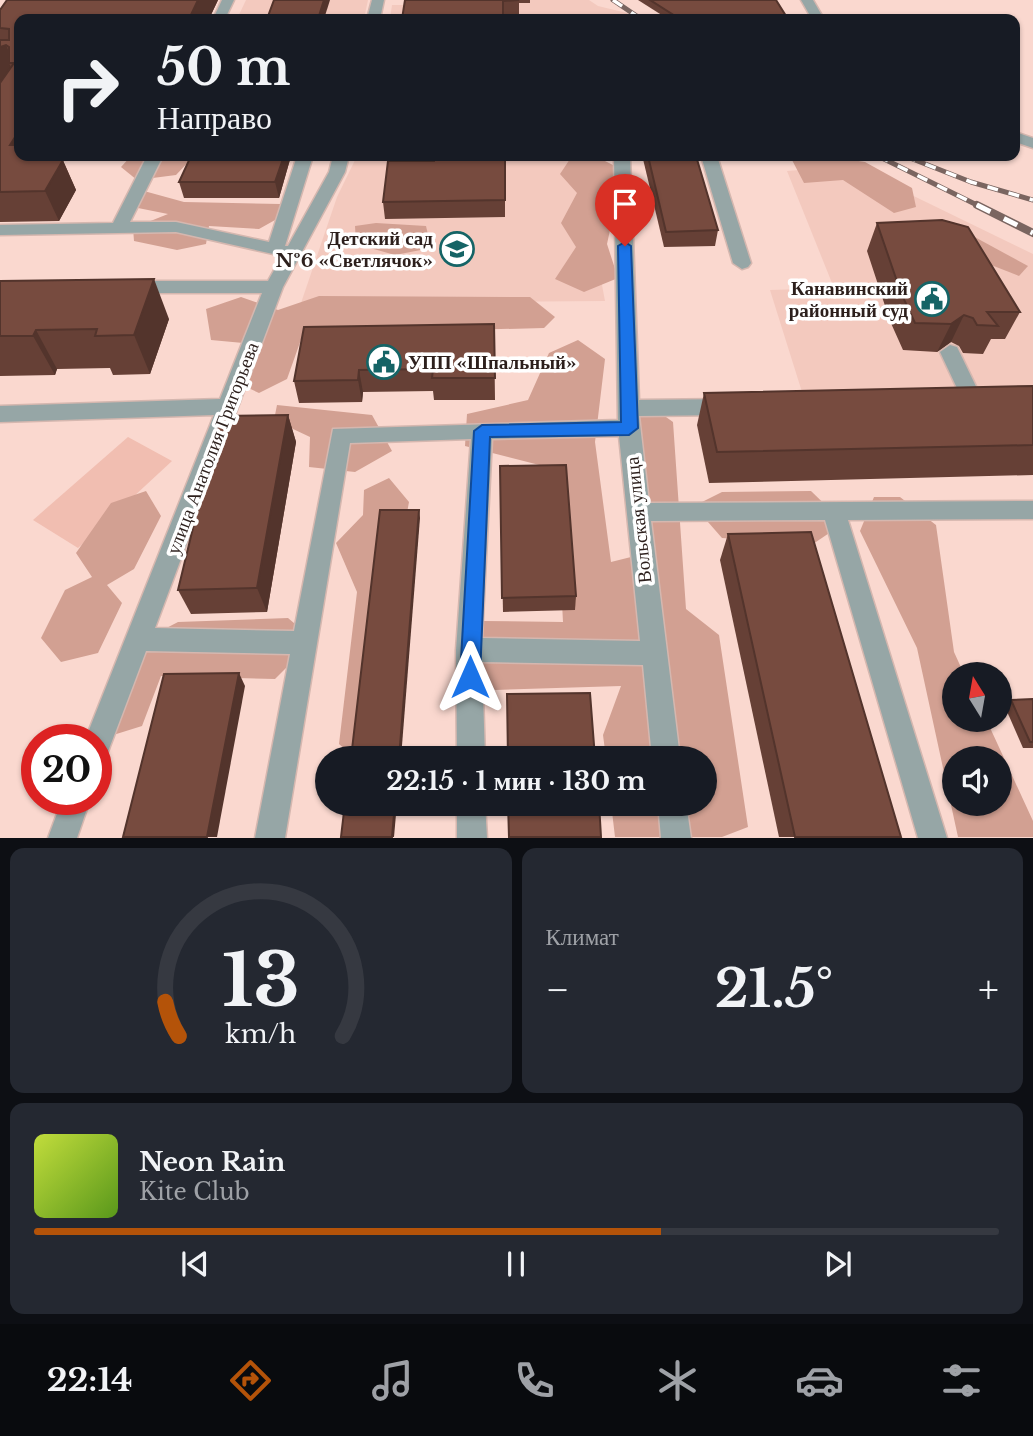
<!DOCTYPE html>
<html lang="ru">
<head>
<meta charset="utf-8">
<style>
  :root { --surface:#171b24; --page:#242831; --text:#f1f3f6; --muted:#9ea1a6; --line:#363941; --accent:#b45309 }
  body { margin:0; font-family:"Libre Baskerville",serif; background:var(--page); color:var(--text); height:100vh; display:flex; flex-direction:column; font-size:26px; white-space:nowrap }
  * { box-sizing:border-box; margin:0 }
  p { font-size:23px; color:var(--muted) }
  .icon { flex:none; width:38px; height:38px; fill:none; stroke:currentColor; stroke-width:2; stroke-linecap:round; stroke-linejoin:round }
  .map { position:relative; height:838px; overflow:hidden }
  .details { display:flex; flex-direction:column; gap:10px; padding:10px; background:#0d0f14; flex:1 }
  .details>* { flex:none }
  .top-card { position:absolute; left:14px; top:14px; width:1006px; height:147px; border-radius:14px; box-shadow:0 2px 5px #0004; background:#171b24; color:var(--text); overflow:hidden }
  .needle { width:46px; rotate:349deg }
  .fabs { position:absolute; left:942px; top:662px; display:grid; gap:14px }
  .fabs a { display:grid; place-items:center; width:70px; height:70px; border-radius:50%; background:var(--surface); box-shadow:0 2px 5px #0004; font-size:35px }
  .speed { position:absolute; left:21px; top:724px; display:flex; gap:14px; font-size:35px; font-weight:700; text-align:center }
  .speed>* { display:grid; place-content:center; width:91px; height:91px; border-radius:50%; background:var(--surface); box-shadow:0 2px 5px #0004; line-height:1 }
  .speed .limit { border:10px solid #d22; background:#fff; color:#111 }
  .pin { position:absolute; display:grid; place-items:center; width:60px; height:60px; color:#fff; margin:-72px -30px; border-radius:50% 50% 50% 0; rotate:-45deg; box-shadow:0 0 7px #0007 }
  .pin .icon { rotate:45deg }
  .me { position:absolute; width:77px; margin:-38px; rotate:0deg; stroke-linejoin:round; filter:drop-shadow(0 0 5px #0008) }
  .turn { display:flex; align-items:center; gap:24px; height:147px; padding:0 28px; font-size:32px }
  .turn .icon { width:91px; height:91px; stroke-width:2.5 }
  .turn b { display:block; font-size:49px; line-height:60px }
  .big { font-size:52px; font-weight:700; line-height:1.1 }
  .details .tile { flex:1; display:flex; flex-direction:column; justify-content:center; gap:10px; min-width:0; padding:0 24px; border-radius:14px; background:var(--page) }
  .details .dial { align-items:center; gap:0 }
  .dial svg { height:182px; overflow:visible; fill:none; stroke:var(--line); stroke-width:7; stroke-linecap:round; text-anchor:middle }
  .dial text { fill:var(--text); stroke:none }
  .song { display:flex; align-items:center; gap:21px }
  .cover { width:84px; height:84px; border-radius:10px; background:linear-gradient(135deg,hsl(70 70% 55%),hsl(90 70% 35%)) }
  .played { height:7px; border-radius:4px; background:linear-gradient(90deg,var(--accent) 65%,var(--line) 65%) }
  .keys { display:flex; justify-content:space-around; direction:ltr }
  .heat { display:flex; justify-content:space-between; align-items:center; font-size:38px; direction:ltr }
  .details .tiles { flex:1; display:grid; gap:10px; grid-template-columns:1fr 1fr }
  .tile:last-child { grid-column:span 2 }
  .trip { position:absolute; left:315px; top:746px; width:402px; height:70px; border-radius:35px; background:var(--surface); box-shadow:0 2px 5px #0004; font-weight:700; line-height:70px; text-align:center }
  .dock { display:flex; height:112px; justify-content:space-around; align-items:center; background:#090b0e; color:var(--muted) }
  .dock .icon { width:49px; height:49px }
  .dock .selected { color:var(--accent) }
  .dock b { font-size:32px; color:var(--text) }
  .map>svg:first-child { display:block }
</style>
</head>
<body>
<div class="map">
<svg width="1033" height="838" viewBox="0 0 1033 838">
  <rect width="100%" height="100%" fill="#fad8cf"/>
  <!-- built -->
  <g fill="#f3c9be">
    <path d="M246 0H368L364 19H237Z"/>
    <path d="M409 0H589L598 6 627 13 637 19H390L392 5H408Z"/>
    <path d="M357 156H578L605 301 301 303 337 197Z"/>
    <path d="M852 166 1033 254V390L802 392 770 290 834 288 787 171Z"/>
  </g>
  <!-- green -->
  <path fill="#f1beb1" d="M128 437 172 461 78 548 33 520Z"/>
  <!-- forest -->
  <g fill="#d2a092" fill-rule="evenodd">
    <path d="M131 156H194L176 175 137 180 121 167Z"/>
    <path d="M572 156H595L613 165 617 178 602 189 615 207 607 244 618 278 584 292 555 279 576 247 561 223 577 193 560 174Z"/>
    <path d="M777 156H826L865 162 912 188 916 207 894 213 843 180 804 183 792 160Z"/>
    <path d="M144 191 184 202 280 204 284 215 259 229 209 226 206 244 177 250 134 241 133 228 168 214 133 207Z"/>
    <path d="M376 223 426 226 431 248 395 255 356 244 355 226Z"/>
    <path d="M971 235 1028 266 1019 276 986 263Z"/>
    <path d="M319 296 530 297 555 317 544 328 303 334 287 379 259 393 231 380 254 344 211 340 206 309 241 297 278 310Z"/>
    <path d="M578 340 605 359 595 442 611 562 651 552 634 420 645 402 673 422 686 609 719 635 748 827 722 837H615L611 803H705V758H606L603 735 621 686 495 690 455 656 482 621 563 622 555 469 465 446 467 414 528 400 549 353Z"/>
    <path d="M277 405 372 415 392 451 355 472 309 467 310 437 274 420Z"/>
    <path d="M389 478 409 502 393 589 355 758 339 744 357 592 336 543 363 515 364 490Z"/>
    <path d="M146 491 161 516 134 569 107 585 122 603 98 653 61 662 41 638 65 590 92 577 76 553 111 503Z"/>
    <path d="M811 491 844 523 813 544 722 538 694 506 722 492Z"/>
    <path d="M874 497H900L936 525 954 652 964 674H954V719H986L1033 821V837H958L917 648 860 531ZM954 758H999V803H954Z"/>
    <path d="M288 618 314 640 275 679 161 676 142 726 110 736 124 650 178 622Z"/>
  </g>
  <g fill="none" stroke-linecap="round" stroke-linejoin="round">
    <!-- minor casing -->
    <g stroke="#d5b7af" stroke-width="3">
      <g id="minor">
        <path d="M222 0H234L225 19H213Z"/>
        <path d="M372 0H384L380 19H367Z"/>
        <path d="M801 0H813L824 19H812Z"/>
        <path d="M1015 132 1033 138V148L1015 142Z"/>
        <path d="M147 156H163L130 222H176L269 242 297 156H313L285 246H288L329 172 333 156H349L345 172 283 287 155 628 294 631 333 429 618 420 614 156H630L639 400 730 399 737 402 740 407 737 412 730 415 639 416 649 503 1033 501V519L848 520 947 838H918L825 520 651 521 680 758H652L643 665 482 662 485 758H457L456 650 471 439 350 443 285 838H255L290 654 146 651 106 757 96 760V740H85L214 415 0 422V406L220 399 262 293H129L120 287 129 281H268L282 256 176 232 0 235V225L113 223ZM619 436 640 641 482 638 492 439Z"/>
        <path d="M701 156H717L751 263 748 267 742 269 733 263Z"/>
        <path d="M950 345 957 347 984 403 981 408H967L964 403 940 352Z"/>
        <path d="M62 800H90L77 838H48Z"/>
        <path d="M457 803H485L487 838H457Z"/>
        <path d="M658 803H686L691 838H661Z"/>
      </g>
    </g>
    <!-- minor -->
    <use href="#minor" fill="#96a6a6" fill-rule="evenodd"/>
    <!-- rail-far1 casing -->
    <g stroke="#7a6560" stroke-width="5">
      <g id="rail-far1">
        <path d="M613 0 641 19"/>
        <path d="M878 156 981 207"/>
        <path d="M905 156 971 182 1033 200"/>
      </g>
    </g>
    <!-- rail casing -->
    <g stroke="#7a6560" stroke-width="8">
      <path id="rail" d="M977 205 1033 233"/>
    </g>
    <!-- rail-far1 -->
    <use href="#rail-far1" stroke="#fff" stroke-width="3.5" stroke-dasharray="11" stroke-linecap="butt"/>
    <!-- rail -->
    <use href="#rail" stroke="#fff" stroke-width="5" stroke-dasharray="15" stroke-linecap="butt"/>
  </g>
  <!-- wall -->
  <g fill="#664036">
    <path d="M7 0H218L209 19H19V156H61L76 190 59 221 0 222V10Z"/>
    <path d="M405 0H530V3H519V17H503Z"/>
    <path d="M638 0H776L786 16V19H668Z"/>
    <path d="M291 156 279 198H184L179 182Z"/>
    <path d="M435 156H478V160H505V217L385 219 383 202 434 161Z"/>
    <path d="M643 156H696L718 230 715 246 664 247 643 159Z"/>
    <path d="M877 223 1020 312 1005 339H991L983 354 963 353 959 346 951 342 937 352 903 350 890 321 867 251Z"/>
    <path d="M0 281 169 319 150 374 113 375 110 368 57 369 55 375 0 376Z"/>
    <path d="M494 324 495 400H434L433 391 363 392 362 402 299 403 294 381Z"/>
    <path d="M1033 386V475L709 483 697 425 704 393Z"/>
    <path d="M288 415 296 442 267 612 191 614 178 590Z"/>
    <path d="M500 466 576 596 575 610 503 612Z"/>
    <path d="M728 534 901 837H779L720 560Z"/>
    <path d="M1033 699V748H1023L1005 707 1011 700Z"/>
  </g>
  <!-- shaded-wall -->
  <g fill="#53342c">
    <path d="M198 0H218L209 19H189Z"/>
    <path d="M324 0H330L324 19H318Z"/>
    <path d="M6 45 18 73 14 63H9L14 75 0 90V47Z"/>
    <path d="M19 131V156L10 145Z"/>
    <path d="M50 156H61L76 190 59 221 45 191 48 160Z"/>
    <path d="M284 156H291L279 198 275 182Z"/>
    <path d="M154 279 169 319 150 374 134 335Z"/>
    <path d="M964 315 951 342 937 352 951 324Z"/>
    <path d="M36 330 57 369 55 375 33 336Z"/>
    <path d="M359 370 363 392 362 402 358 380Z"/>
    <path d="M288 415 296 442 267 612 257 588Z"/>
    <path d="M419 510 420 518 401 758H399Z"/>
    <path d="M239 673 245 686 217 837H207Z"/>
    <path d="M395 803H397L394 837H392Z"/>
  </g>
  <!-- building -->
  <g fill="#774b3f" stroke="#53342c" stroke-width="2">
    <path d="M7 0H198L189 19H19V131L10 145H19V156H50L48 160H63L45 191 0 192V83L14 63H9V47L6 45 0 47V40H9V29L0 28V10Z"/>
    <path d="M274 0H324L318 19H267Z"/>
    <path d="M405 0H519L503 1V19H402Z"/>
    <path d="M650 0H776L786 16 775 17 776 19H680Z"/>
    <path d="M191 156H284L275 182H179Z"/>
    <path d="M435 156H477V160H505V200L383 202 388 161H434Z"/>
    <path d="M648 156H696L718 230 666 232Z"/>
    <path d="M942 220 968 227 1020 312H987L998 326 977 325 973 318 964 315 951 324 915 323 901 293 877 223Z"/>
    <path d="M154 279 134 335 95 336 97 329 36 330 33 336H0V281Z"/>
    <path d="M494 324 495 378H432L433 369 359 370 358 380 294 381 304 327Z"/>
    <path d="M1033 386V445L717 452 704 393Z"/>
    <path d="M288 415 257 588 178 590 220 416Z"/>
    <path d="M566 465 576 596 502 598 500 466Z"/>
    <path d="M380 510H419L399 758H351Z"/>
    <path d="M811 532 901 837H795L728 534Z"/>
    <path d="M239 673 207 837H123L164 674Z"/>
    <path d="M590 693 595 758H508L507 694Z"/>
    <path d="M1033 699V742H1030L1011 700Z"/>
    <path d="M345 803H395L392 837H341Z"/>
    <path d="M508 803H599L601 837H509Z"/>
  </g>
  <!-- route -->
  <path fill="#1a73e8" stroke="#114b97" stroke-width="2" d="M625 242 631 246 638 428 629 435 490 437 480 677 477 683 470 686 463 683 460 677 474 431 482 425 621 422 618 246Z"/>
  <!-- icons -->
  <defs>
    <g id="school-ring" transform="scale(1.75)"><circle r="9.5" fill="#fff" stroke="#156466" stroke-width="1.5"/><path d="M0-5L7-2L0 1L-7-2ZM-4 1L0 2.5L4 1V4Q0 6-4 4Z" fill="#156466"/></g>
    <g id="civic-ring" transform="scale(1.75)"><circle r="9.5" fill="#fff" stroke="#156466" stroke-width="1.5"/><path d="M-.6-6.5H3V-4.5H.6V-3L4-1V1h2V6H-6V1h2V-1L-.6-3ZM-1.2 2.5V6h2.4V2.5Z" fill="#156466"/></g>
  </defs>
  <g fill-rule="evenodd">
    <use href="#school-ring" x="457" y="249"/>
    <use href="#civic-ring" x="932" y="299"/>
    <use href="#civic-ring" x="384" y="362"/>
  </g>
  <g text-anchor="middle" stroke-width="7" stroke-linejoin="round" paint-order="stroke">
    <!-- poi labels -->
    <g font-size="19" font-weight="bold" fill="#2c1f1c" stroke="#fff" text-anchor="end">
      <text x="433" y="245">Детский сад<tspan x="433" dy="22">№6 «Светлячок»</tspan></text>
      <text x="908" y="295">Канавинский<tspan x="908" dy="22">районный суд</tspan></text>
      <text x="408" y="369" text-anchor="start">УПП «Шпальный»</text>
    </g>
    <!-- street labels -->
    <g font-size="19" fill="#2c1f1c" stroke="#fff">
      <text transform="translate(212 448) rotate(-69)" y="7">улица Анатолия Григорьева</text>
      <text transform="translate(638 520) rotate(-96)" y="7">Вольская улица</text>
    </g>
  </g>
</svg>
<div class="fabs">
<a><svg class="needle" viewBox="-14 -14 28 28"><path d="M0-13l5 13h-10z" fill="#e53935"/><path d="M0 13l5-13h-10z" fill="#9ea1a6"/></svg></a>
<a><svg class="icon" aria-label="sound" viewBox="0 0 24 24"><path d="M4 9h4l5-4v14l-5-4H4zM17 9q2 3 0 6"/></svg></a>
</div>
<div class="speed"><div class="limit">20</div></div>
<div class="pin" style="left:625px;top:246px;background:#d93025"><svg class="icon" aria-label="arrive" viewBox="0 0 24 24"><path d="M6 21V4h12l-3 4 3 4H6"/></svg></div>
<svg class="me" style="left:470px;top:677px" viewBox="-20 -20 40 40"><path d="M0-17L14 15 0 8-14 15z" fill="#1a73e8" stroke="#fff" stroke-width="4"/></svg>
<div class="trip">22:15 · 1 мин · 130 m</div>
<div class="top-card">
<div class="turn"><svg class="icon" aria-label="right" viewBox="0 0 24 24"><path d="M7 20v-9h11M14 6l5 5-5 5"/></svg><div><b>50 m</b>Направо</div></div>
</div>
</div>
<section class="details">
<div class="tiles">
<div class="tile dial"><svg viewBox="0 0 100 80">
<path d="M14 69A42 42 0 1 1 86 69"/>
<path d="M14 69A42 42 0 0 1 8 54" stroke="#b45309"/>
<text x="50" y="56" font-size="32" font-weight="700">13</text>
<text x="50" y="72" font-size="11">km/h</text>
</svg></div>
<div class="tile"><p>Климат</p>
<div class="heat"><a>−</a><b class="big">21.5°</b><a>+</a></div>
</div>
<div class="tile">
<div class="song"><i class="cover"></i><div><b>Neon Rain</b><p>Kite Club</p></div></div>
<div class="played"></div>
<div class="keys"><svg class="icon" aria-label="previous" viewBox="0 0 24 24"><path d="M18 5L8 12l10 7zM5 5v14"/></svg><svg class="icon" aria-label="pause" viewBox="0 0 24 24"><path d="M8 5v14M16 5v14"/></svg><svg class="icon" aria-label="next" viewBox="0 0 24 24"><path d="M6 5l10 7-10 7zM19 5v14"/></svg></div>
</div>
</div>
</section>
<nav class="dock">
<b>22:14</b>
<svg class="icon selected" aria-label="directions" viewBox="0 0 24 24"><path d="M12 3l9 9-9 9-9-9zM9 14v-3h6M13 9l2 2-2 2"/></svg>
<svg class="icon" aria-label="music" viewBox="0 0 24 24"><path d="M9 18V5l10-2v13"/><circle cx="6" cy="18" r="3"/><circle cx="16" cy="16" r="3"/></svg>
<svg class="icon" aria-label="phone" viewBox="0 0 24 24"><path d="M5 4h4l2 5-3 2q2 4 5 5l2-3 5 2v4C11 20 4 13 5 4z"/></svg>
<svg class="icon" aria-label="climate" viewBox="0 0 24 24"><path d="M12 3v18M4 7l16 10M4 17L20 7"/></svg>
<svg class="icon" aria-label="car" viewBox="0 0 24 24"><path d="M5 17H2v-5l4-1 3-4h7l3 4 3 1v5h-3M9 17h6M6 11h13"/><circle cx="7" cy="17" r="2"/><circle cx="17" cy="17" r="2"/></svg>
<svg class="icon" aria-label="filters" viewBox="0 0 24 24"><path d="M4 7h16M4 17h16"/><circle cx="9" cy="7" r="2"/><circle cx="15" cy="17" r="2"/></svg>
</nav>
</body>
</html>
